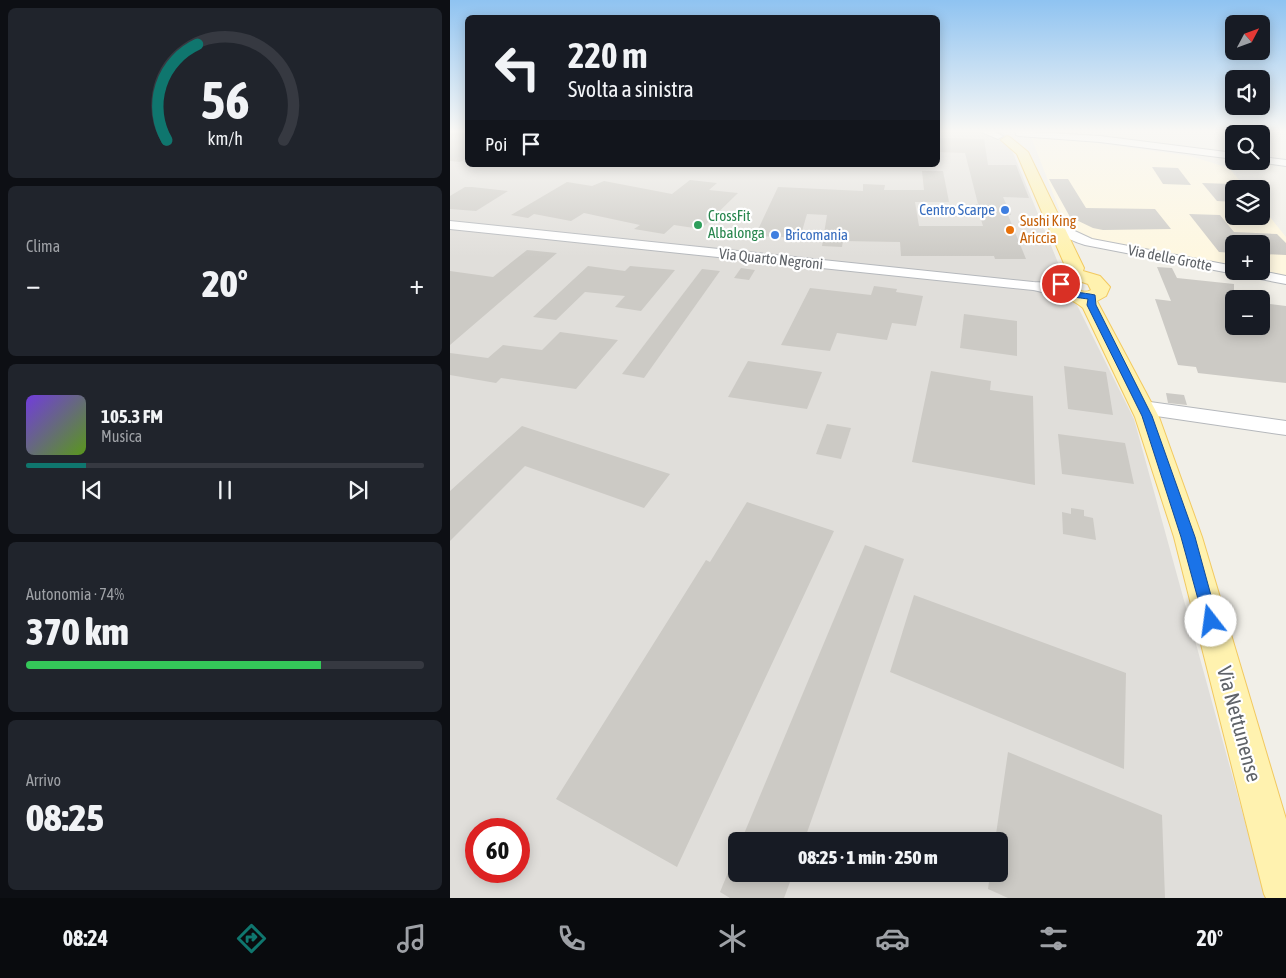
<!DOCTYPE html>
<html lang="it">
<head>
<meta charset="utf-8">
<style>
  :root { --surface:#171b24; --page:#20242c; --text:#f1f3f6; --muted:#9ea1a6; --line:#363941; --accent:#0f766e }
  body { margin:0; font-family:"Asap Condensed",sans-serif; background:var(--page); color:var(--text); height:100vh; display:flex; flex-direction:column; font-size:19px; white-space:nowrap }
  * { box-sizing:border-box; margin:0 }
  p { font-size:16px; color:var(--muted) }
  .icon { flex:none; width:28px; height:28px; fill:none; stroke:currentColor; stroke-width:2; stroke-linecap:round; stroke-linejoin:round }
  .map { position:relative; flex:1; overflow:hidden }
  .drawer { display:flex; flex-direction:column; gap:8px; padding:8px; background:#0d0f14; width:450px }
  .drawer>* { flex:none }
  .hud { position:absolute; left:15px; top:15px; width:475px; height:152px; border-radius:8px; box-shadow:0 2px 12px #0003; background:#171b24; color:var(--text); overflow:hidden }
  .needle { width:32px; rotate:49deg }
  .tools { position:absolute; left:775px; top:15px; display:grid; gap:10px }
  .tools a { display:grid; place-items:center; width:45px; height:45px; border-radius:8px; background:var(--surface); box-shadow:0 2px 12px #0003; font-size:25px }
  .speed { position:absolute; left:15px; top:818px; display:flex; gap:10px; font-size:25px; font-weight:700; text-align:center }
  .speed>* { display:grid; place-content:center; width:65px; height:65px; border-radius:50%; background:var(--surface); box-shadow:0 2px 12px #0003; line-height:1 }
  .speed .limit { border:8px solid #d22; background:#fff; color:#111 }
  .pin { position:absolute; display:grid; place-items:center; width:42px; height:42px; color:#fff; margin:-21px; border:2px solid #fff; border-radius:50%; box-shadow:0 1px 5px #0007 }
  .me { position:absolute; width:55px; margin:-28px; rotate:345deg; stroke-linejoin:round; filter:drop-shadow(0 0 4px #0008) }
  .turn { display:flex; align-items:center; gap:18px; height:105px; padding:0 20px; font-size:22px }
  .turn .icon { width:65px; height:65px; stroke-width:2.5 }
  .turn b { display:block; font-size:35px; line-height:42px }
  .then { display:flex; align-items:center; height:48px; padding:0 20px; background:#0003; gap:10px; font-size:19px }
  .big { font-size:38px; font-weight:800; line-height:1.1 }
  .drawer .tile { flex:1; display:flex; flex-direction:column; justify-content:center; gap:8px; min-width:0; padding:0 18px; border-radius:8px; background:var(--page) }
  .drawer .dial { align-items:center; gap:0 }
  .dial svg { height:130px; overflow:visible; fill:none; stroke:var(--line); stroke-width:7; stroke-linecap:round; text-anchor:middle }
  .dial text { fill:var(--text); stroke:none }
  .song { display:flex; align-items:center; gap:15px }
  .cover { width:60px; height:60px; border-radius:8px; background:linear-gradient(135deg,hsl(260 70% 55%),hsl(90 70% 35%)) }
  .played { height:5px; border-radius:2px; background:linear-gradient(90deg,var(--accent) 15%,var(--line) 15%) }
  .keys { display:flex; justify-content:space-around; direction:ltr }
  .heat { display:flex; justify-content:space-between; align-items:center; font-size:28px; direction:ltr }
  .charge { height:8px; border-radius:4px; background:linear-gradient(90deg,#34c759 74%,var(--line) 0) }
  .trip { position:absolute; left:278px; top:832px; width:280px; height:50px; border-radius:8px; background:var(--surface); box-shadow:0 2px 12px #0003; font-weight:800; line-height:50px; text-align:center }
  .tab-bar { display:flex; height:80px; justify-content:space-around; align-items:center; background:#090b0e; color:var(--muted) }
  .tab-bar .icon { width:35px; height:35px }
  .tab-bar .selected { color:var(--accent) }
  .tab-bar b { font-size:22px; color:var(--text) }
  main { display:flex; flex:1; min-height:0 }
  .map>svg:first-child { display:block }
</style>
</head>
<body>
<main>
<section class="drawer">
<div class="tile dial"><svg viewBox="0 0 100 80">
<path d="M14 69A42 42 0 1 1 86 69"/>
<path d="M14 69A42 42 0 0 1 33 10" stroke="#0f766e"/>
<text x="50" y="56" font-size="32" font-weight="700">56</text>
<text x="50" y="72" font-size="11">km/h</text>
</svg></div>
<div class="tile"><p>Clima</p>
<div class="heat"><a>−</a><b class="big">20°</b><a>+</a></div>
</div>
<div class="tile">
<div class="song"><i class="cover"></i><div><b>105.3 FM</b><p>Musica</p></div></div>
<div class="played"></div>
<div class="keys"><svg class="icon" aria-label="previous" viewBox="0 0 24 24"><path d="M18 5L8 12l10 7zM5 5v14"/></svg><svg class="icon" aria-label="pause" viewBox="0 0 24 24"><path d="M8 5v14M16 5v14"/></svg><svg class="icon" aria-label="next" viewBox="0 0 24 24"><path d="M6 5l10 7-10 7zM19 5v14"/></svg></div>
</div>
<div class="tile"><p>Autonomia · 74%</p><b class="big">370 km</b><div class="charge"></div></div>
<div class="tile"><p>Arrivo</p><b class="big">08:25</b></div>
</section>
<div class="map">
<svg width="836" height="898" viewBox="0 0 836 898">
  <rect width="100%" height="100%" fill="#f1efe8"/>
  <!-- commercial -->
  <path fill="#fef7e0" d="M581 137 639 142 740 156 779 168 797 189H784V216H811V206L836 237V279L811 271V244H784V269L629 237 617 229Z"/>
  <!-- industrial -->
  <path fill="#e0deda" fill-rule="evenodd" d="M0 131H17L18 165H488V131H554L618 287 684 419 816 898H0ZM26 829H69V871H26ZM286 841H549V874H286Z"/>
  <!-- building -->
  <g fill="#cccac5">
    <path d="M0 131H18V158L10 162 0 161Z"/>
    <path d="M488 138 534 139 538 165H566L579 198 553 197 561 215H558L576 259H545L544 256H451L450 242 393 241 392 247 372 246 377 215 357 214 350 238 305 236 328 187 413 191V184L435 185 434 190H474L472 171H493L499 202H465L469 226H533L526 204H528L515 153 488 152Z"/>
    <path d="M702 167 728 168 741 185 713 184Z"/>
    <path d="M599 179H618L636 208 705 209 721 229 653 230 643 228 620 217Z"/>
    <path d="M240 180 267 183 259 190 288 193 251 229 224 225 214 234 184 229 190 225 134 213 121 221 84 214 78 218 61 215 117 182 142 186 154 181 222 194Z"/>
    <path d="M752 183 784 184V202L767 201Z"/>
    <path d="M15 187H22L58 191 26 211 0 209V196Z"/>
    <path d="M739 214 770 215 784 232 827 234 836 243V255L811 254V244H784V253L769 252Z"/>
    <path d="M77 250 107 253 0 345V271L43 277Z"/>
    <path d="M138 266 175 271 180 266 225 270 191 311 165 307 175 296 135 292 106 320 83 317Z"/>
    <path d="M707 267 722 268 727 278 784 284V326H811V303L836 306V383L748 373 746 367 728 365 705 299 721 301Z"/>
    <path d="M291 268 305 270 299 280 284 278Z"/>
    <path d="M252 269 270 271 194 378 172 374Z"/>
    <path d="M424 286 447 289 446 292 473 296 466 326 442 323 437 340 387 333 380 351 331 345 360 288 421 295Z"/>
    <path d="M514 314 567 321V356L510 348Z"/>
    <path d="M110 332 168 340 126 389 51 378 46 383 0 375V353L38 358 53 345 92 350Z"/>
    <path d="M298 361 372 372 357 409 278 397Z"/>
    <path d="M614 366 656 372 663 415 618 409Z"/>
    <path d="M481 371 541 381 540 390 583 396 585 485 462 462Z"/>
    <path d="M716 393 734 395 737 405 718 403Z"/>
    <path d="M377 424 401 428 391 459 366 454Z"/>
    <path d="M72 426 220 474 194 508 75 466 0 541V491Z"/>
    <path d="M608 434 675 443 684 484 612 474Z"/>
    <path d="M297 502 384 531 227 867 106 799 256 560 260 562Z"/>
    <path d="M621 508 634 510V516L643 518 646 540 613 534 612 512 621 514Z"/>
    <path d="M415 545 454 559 354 841H291Z"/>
    <path d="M464 595 676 673 674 769 440 672Z"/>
    <path d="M558 752 712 815 715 898H558L538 889 540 874H549V841H545Z"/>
    <path d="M286 853V874H343L334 898H280L270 892Z"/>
  </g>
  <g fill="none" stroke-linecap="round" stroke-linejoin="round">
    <!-- minor casing -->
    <g stroke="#b5b8bc" stroke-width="2">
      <g id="minor">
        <path d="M529 131H542L553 136 548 139Z"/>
        <path d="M566 131 650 136 784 153V159L650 142 569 136 566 135Z"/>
        <path d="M811 157 836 160V166L807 162 811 161Z"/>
        <path d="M0 221 583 282C596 283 619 283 628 294L626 297C619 299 593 292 583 290L0 229Z"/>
        <path d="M614 226 642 239 784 266V271H811L836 276V284L635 245C625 242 615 238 608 230Z"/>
        <path d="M693 401 836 421V435L686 413 684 408 686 403Z"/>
      </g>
    </g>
    <!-- major casing -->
    <g stroke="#f2c960" stroke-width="2">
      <path id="major" d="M557 136 561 138 578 152 634 268 633 271 650 276 660 287 656 296 647 301 709 417 752 537 836 819V898H816L814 894 724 537 685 417 633 308C622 298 610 298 602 284L607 274 616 268 567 154 551 140ZM626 280 638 284 641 290C634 294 626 290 620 284L621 282Z"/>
    </g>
    <!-- minor -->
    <use href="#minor" fill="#fff" fill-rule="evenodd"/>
    <!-- major -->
    <use href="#major" fill="#fff2af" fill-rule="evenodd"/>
  </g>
  <!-- sky -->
  <linearGradient id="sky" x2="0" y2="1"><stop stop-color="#8fc3f1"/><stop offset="0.51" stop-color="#f9f8f5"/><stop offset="1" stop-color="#f9f8f5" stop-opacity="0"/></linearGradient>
  <rect width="836" height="257" fill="url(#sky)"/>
  <!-- route -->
  <path fill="#1a73e8" stroke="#114b97" d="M608 282H614C621 294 632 292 645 295L646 305 702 416 745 537 768 621 766 626 761 628 756 626 754 621 731 537 692 416 637 305 638 299C624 297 613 297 607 284Z"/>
  <!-- markers -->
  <g fill="#3f7fe0" stroke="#fff" stroke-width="2">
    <circle cx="555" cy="210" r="5"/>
    <circle cx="325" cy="235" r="5"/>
  </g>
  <circle fill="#2e9e5b" stroke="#fff" stroke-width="2" cx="248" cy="225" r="5"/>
  <circle fill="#e8710a" stroke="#fff" stroke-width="2" cx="560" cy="230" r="5"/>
  <g text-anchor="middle" stroke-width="4.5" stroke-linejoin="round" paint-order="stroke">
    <!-- far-shop labels -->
    <g font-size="15" fill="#366cbe" stroke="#fff" text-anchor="end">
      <text x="545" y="215">Centro Scarpe</text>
      <text x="335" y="240" text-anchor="start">Bricomania</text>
    </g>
    <!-- far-leisure labels -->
    <g font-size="15" fill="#27864d" stroke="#fff" text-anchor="start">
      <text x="258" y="221">CrossFit<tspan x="258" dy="17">Albalonga</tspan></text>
    </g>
    <!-- far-food labels -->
    <g font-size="15" fill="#c56008" stroke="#fff" text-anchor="start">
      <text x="570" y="226">Sushi King<tspan x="570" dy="17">Ariccia</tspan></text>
    </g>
    <!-- far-street labels -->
    <g font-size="15" fill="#5f6368" stroke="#fff">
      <text transform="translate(720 258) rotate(11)" y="5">Via delle Grotte</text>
      <text transform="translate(321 259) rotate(6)" y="5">Via Quarto Negroni</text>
    </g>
    <!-- near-street labels -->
    <g font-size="21" fill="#5f6368" stroke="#fff">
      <text transform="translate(789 724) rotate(75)" y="7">Via Nettunense</text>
    </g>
  </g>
</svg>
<div class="tools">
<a><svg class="needle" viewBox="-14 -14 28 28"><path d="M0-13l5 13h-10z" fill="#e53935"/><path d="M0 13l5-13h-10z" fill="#9ea1a6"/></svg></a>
<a><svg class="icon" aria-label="sound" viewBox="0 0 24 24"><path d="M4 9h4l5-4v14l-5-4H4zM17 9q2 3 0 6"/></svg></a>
<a><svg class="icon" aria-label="search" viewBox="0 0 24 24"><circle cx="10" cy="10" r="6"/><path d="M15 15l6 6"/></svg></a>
<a><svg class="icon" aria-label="layers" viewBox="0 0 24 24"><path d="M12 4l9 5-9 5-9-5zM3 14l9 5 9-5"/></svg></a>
<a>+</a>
<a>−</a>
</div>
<div class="speed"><div class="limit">60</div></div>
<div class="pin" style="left:611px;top:284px;background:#d93025"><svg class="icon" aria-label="arrive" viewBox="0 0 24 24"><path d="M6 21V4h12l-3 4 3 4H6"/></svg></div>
<svg class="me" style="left:761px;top:621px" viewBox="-20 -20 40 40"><circle r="19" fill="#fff"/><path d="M0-13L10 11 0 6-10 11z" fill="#1a73e8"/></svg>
<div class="trip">08:25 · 1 min · 250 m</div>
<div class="hud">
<div class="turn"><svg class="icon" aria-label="left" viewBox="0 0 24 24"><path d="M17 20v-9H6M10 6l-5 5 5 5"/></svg><div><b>220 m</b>Svolta a sinistra</div></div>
<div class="then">Poi<svg class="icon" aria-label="arrive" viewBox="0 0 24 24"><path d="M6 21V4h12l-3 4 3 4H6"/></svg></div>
</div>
</div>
</main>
<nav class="tab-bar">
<b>08:24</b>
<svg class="icon selected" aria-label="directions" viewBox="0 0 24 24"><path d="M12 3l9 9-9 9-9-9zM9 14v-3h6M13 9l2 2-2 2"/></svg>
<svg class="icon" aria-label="music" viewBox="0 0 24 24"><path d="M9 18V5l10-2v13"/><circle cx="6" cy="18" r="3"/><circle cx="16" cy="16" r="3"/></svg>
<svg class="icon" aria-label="phone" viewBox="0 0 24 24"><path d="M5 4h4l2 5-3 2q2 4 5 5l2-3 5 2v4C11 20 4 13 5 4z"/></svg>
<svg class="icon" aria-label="climate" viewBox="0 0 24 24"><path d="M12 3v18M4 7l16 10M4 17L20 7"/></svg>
<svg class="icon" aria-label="car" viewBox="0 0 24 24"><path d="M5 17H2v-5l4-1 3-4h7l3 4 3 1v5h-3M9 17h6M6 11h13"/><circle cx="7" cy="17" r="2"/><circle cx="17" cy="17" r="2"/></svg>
<svg class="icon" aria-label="filters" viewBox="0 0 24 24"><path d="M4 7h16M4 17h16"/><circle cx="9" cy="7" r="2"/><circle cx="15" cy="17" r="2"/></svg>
<b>20°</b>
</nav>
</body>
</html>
